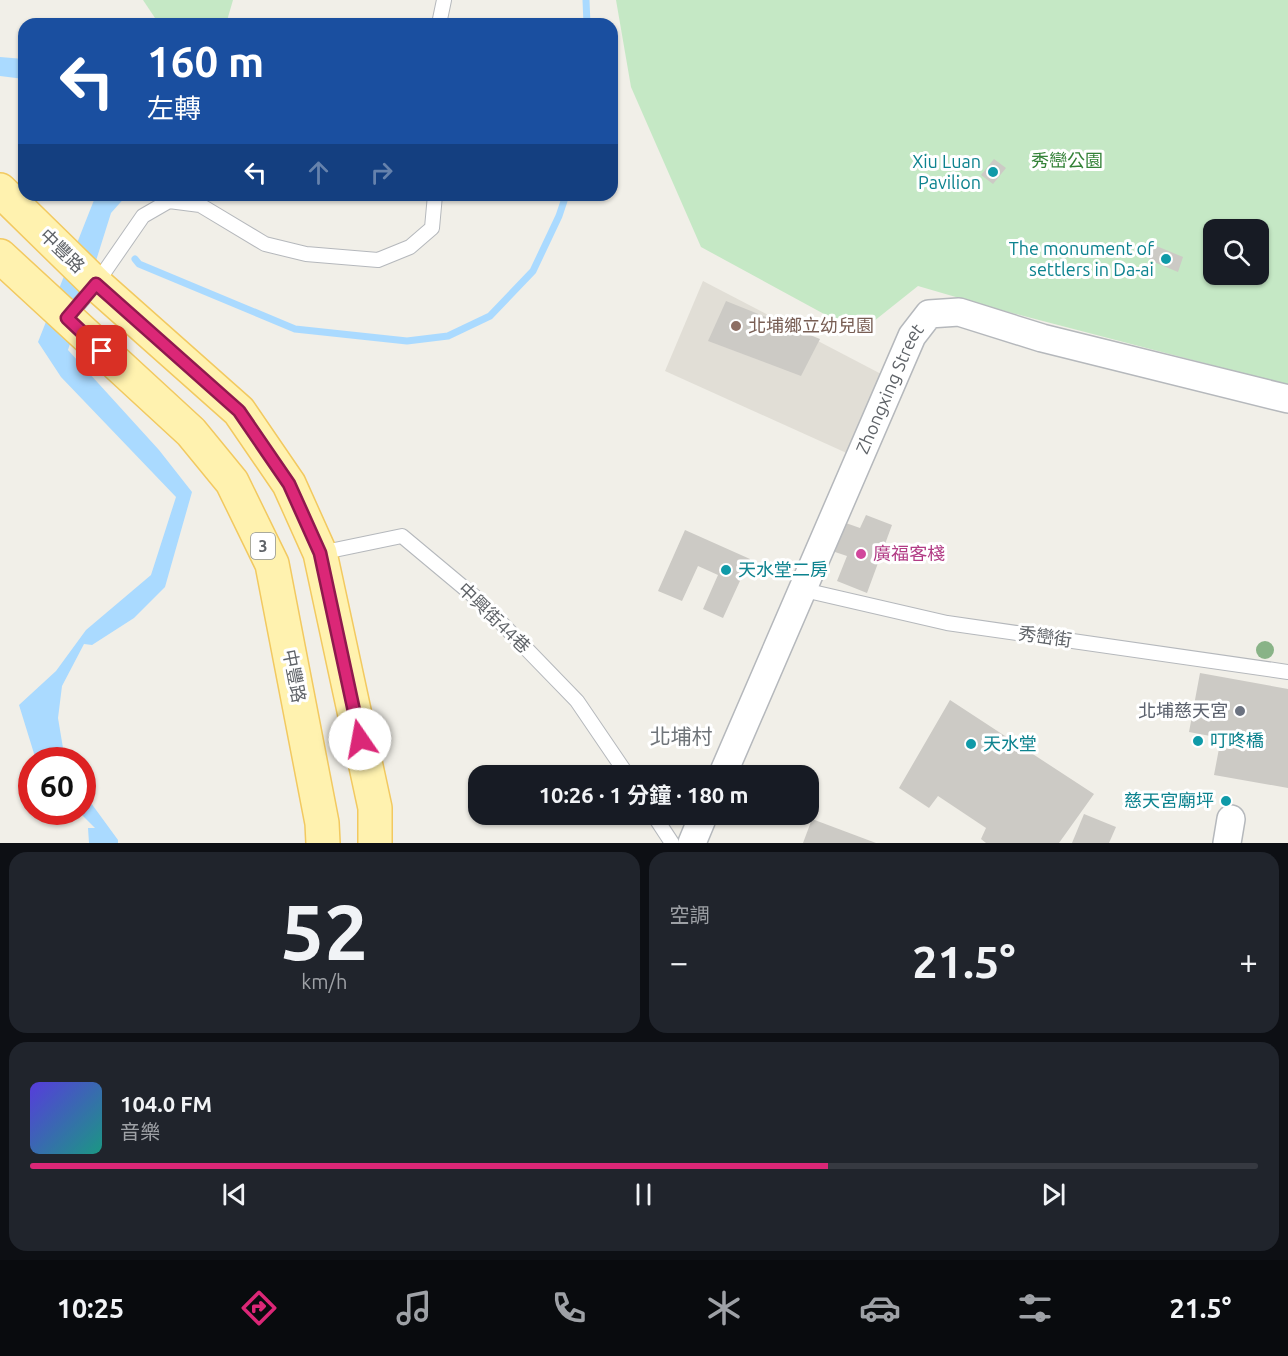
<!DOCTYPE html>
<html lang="zh-TW">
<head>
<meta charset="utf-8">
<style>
  :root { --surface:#171b24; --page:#20242c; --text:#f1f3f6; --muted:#9ea1a6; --line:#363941; --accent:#db2777 }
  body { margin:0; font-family:Ubuntu,"Noto Sans TC",sans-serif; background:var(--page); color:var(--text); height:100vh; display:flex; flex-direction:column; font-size:22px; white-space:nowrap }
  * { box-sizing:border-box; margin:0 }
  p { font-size:20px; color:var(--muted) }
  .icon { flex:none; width:33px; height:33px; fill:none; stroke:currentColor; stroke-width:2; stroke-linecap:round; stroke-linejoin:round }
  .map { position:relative; height:843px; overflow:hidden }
  .drawer { display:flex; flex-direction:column; gap:9px; padding:9px; background:#0d0f14; flex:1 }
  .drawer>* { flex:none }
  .guide { position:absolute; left:18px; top:18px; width:600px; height:183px; border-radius:18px; box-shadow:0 2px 4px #0004; background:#1a4fa0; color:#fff; overflow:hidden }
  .buttons { position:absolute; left:1203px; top:219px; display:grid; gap:12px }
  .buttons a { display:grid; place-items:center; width:66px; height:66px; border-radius:12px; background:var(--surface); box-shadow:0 2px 4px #0004; font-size:30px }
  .speed { position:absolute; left:18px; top:747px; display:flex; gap:12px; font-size:30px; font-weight:700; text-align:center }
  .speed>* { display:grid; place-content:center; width:78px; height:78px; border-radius:50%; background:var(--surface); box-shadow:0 2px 4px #0004; line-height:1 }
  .speed .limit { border:9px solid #d22; background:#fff; color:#111 }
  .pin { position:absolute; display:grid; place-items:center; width:51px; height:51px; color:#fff; margin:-26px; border-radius:12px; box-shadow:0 3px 9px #0006 }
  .me { position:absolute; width:66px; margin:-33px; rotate:348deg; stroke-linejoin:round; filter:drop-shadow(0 0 4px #0008) }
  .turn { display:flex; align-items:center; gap:21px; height:126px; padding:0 30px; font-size:27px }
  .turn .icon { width:78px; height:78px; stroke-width:2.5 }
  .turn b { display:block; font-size:42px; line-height:51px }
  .lanes { display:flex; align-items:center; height:57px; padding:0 30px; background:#0003; justify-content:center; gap:30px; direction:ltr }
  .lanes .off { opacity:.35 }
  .big { font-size:45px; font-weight:700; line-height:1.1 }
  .drawer .tile { flex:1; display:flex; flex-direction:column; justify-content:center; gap:9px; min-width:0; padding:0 21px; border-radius:18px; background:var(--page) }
  .drawer .dial { align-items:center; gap:0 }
  .dial b { font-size:78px; line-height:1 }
  .song { display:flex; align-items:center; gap:18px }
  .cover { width:72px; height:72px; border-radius:9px; background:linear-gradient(135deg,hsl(250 70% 55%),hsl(170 70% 35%)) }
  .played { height:6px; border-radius:3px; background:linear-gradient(90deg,var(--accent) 65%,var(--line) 65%) }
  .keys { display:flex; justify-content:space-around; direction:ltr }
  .heat { display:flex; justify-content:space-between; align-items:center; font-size:33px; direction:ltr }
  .drawer .tiles { flex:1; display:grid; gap:9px; grid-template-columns:1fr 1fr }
  .tile:last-child { grid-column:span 2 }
  .trip { position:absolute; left:468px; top:765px; width:351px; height:60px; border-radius:18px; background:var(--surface); box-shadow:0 2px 4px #0004; font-weight:700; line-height:60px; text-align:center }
  .tabs { display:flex; height:96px; justify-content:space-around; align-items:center; background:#090b0e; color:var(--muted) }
  .tabs .icon { width:42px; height:42px }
  .tabs .current { color:var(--accent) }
  .tabs b { font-size:27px; color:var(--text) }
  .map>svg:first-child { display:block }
</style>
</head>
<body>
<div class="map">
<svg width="1288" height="843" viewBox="0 0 1288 843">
  <rect width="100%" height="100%" fill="#f1efe8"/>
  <!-- education -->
  <path fill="#e1ded6" d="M703 281 885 376 851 455 665 371Z"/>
  <!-- green -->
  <g fill="#c5e8c5" fill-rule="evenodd">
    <path d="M143 0H233L226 24H159Z"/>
    <path d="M616 0H1288V385L997 309 918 286 859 333 701 247 631 87ZM1214 230H1258V274H1214Z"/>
  </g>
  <!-- water -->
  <g fill="#aadaff">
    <path d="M0 57 24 59V79L0 76Z"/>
    <path d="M96 195H127L111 213 68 350 159 450 192 492 165 587 134 618 92 645 84 644 62 686 58 718 65 760H36L19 705 56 671 86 630 151 575 176 497 61 377 38 342Z"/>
    <path d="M83 792 118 840V843H89L88 828H95L79 812H82Z"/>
  </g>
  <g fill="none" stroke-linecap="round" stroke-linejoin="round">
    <!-- stream -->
    <g stroke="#aadaff" stroke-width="7">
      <path d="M586 0 587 24"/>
      <path d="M135 259 139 264 295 329 407 341 448 336 490 316 533 271 559 216 566 195"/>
    </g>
  </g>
  <!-- building -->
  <g fill="#cccac5">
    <path d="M994 159 1006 168 993 184 981 175Z"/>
    <path d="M1154 245 1183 257 1178 272 1149 260Z"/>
    <path d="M726 301 820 339 801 376 708 341Z"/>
    <path d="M866 515 892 525 867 593 837 581 847 556 832 551 843 522 860 528Z"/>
    <path d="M685 530 750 559 723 618 703 609 718 575 698 566 682 601 658 591Z"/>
    <path d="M1200 673 1288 689V788L1214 775 1221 738 1189 732Z"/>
    <path d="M950 700 1094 794 1059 843H986L981 839 986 828 938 796 929 808 899 788Z"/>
    <path d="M1084 814 1116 827 1109 843H1072Z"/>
    <path d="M812 819 876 843H803Z"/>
  </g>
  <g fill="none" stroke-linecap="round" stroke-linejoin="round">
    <!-- service casing -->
    <g stroke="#b5b8bc" stroke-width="16">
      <g id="service">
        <path d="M439 24 444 0"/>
        <path d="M67 318 96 284 143 216 169 201 200 205 265 244 306 254 378 260 410 247 432 228 435 195"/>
        <path d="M320 553 402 536 481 602 577 701 628 776"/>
        <path d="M804 590 947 623 1288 672"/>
        <path d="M653 814 672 843"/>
      </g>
    </g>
    <!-- minor casing -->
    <g stroke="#b5b8bc" stroke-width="30">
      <g id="minor">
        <path id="s1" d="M722 776 912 336 929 314 959 312 1042 338 1288 399"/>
        <path d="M692 843 704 814"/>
        <path d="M1227 843 1231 819"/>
      </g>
    </g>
    <!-- primary casing -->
    <g stroke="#f2c960" stroke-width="36">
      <g id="primary">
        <path d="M0 190 96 284 239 411 289 484 320 553 375 808V843"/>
        <path d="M0 256 191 432 232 482 272 564 322 823 323 843"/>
      </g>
    </g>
    <!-- service -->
    <use href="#service" stroke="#fff" stroke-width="14"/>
    <!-- minor -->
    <use href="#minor" stroke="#fff" stroke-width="27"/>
    <!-- primary -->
    <use href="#primary" stroke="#fff2af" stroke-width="33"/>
  </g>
  <!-- trees -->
  <circle fill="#89b387" cx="1265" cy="650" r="9"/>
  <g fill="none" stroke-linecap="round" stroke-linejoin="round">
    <!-- route casing -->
    <g stroke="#8e194d" stroke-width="15">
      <path id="route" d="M102 351 67 318 96 284 239 411 289 484 320 553 360 739"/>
    </g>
    <!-- route -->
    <use href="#route" stroke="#db2777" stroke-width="10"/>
  </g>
  <!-- markers -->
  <g fill="#0f9aa8" stroke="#fff" stroke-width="2">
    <circle cx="993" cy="172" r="6"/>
    <circle cx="1166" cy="259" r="6"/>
    <circle cx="726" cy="570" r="6"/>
    <circle cx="1198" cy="741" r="6"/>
    <circle cx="971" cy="744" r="6"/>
    <circle cx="1226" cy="801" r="6"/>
  </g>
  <circle fill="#8d6e63" stroke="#fff" stroke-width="2" cx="736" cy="326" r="6"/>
  <circle fill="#d1479c" stroke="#fff" stroke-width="2" cx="861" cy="554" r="6"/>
  <circle fill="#6b7280" stroke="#fff" stroke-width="2" cx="1240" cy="711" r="6"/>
  <g text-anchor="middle" stroke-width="6" stroke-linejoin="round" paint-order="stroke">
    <!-- shield labels -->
    <rect fill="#fff" stroke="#8f9295" stroke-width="1.5" x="251" y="533" width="24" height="26" rx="4.5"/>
    <g font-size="16" font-weight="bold" fill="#5f6368">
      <text x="263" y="552">3</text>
    </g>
    <!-- park labels -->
    <g font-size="18" fill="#348238" stroke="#fff">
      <text x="1067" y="167">秀巒公園</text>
    </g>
    <!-- culture labels -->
    <g font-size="18" fill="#0d838f" stroke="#fff" text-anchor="end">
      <text x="981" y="168">Xiu Luan<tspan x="981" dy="21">Pavilion</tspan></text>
      <text x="1154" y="255">The monument of<tspan x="1154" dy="21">settlers in Da-ai</tspan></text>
      <text x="738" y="576" text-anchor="start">天水堂二房</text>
      <text x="1210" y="747" text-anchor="start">叮咚橋</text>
      <text x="983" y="750" text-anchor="start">天水堂</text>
      <text x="1214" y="807">慈天宮廟坪</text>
    </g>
    <!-- street labels -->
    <g font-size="18" fill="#5f6368" stroke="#fff">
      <text transform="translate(62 251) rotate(44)" y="6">中豐路</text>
      <text dy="6" stroke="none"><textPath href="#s1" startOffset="422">Zhongxing Street</textPath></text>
      <text transform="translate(494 618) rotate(44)" y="6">中興街44巷</text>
      <text transform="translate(1045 637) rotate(8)" y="6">秀巒街</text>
      <text transform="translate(294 676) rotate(79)" y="6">中豐路</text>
    </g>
    <!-- education labels -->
    <g font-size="18" fill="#785e54" stroke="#fff" text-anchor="start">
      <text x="748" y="332">北埔鄉立幼兒園</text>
    </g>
    <!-- hotel labels -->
    <g font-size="18" fill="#b23c85" stroke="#fff" text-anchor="start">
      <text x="873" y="560">廣福客棧</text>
    </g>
    <!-- worship labels -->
    <g font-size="18" fill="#5b616d" stroke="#fff" text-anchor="end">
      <text x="1228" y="717">北埔慈天宮</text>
    </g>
    <!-- quarter labels -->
    <g font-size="21" fill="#70757a" stroke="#fff">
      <text x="681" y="744">北埔村</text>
    </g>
  </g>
</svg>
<div class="buttons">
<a><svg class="icon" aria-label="search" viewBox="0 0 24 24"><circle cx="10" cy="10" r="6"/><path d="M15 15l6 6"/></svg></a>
</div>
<div class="speed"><div class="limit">60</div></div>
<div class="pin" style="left:102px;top:351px;background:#d93025"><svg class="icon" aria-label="arrive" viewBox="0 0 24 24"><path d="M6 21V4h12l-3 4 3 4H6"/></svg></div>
<svg class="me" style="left:360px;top:739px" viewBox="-20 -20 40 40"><circle r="19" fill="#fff"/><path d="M0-13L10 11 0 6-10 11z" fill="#db2777"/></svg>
<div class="trip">10:26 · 1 分鐘 · 180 m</div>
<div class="guide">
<div class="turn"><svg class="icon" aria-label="left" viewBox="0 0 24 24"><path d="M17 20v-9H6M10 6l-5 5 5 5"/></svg><div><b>160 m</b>左轉</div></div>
<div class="lanes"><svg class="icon" aria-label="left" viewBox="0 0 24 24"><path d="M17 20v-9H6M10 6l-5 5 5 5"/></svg><svg class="icon off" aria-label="ahead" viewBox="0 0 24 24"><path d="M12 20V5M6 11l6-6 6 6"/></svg><svg class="icon off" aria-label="right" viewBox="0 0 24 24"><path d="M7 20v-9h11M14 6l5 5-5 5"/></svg></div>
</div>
</div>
<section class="drawer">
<div class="tiles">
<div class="tile dial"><b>52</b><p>km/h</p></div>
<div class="tile"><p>空調</p>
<div class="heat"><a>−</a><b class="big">21.5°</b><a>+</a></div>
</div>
<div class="tile">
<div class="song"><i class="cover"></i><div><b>104.0 FM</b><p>音樂</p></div></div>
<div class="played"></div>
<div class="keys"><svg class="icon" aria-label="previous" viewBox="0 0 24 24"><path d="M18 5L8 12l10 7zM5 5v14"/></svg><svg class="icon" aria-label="pause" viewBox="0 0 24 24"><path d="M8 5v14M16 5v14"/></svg><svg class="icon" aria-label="next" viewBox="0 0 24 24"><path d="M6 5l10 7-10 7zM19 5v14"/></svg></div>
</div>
</div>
</section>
<nav class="tabs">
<b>10:25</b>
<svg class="icon current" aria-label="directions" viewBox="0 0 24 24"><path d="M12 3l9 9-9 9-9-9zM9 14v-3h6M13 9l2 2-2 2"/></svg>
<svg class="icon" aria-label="music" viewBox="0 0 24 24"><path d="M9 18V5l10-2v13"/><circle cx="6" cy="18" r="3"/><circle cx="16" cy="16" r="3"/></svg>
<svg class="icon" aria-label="phone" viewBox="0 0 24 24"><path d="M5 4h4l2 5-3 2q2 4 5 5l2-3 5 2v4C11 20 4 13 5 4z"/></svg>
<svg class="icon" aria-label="climate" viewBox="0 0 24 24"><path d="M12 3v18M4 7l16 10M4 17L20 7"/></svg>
<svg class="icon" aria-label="car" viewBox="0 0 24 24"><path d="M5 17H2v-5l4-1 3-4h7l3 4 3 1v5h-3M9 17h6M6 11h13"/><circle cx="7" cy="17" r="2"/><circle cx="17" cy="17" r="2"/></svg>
<svg class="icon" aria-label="filters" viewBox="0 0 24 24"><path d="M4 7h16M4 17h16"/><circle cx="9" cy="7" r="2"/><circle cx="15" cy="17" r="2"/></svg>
<b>21.5°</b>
</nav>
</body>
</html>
